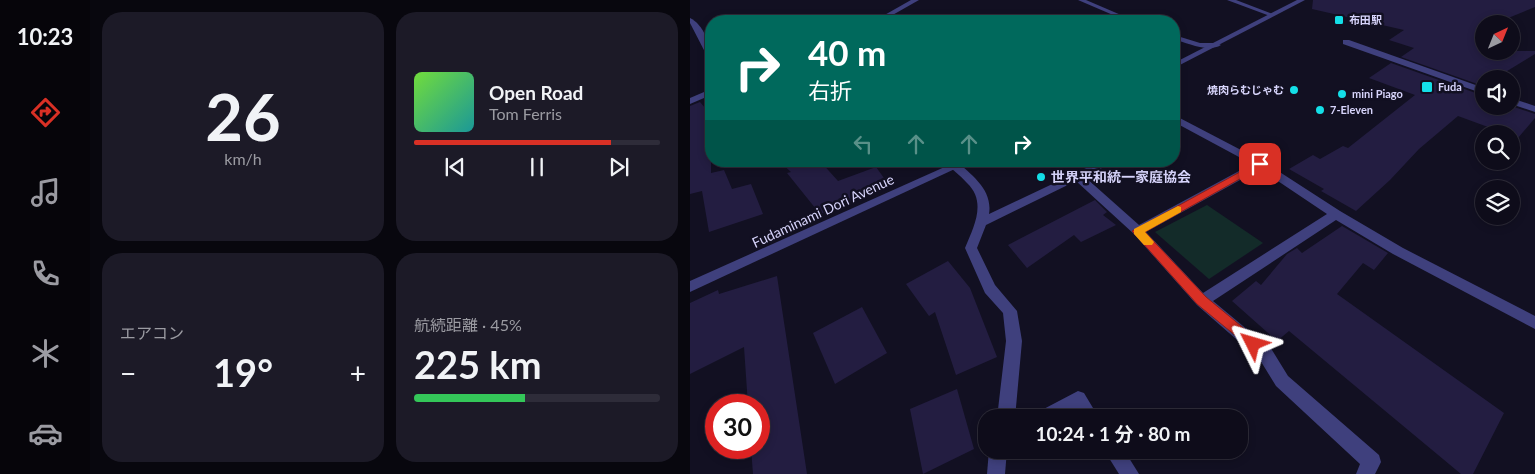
<!DOCTYPE html>
<html lang="ja">
<head>
<meta charset="utf-8">
<style>
  :root { --surface:#0e0c1a; --page:#1c1a27; --text:#f1f3f6; --muted:#9b9ba2; --line:#2e2c39; --accent:#d93025 }
  body { margin:0; font-family:Lato,"Noto Sans JP",sans-serif; background:var(--page); color:var(--text); height:100vh; display:flex; flex-direction:column; font-size:19px; white-space:nowrap }
  * { box-sizing:border-box; margin:0 }
  p { font-size:16px; color:var(--muted) }
  .icon { flex:none; width:28px; height:28px; fill:none; stroke:currentColor; stroke-width:2; stroke-linecap:round; stroke-linejoin:round }
  .map { position:relative; flex:1; overflow:hidden }
  .details { display:flex; flex-direction:column; gap:12px; padding:12px; background:#08070e; width:600px }
  .details>* { flex:none }
  .hud { position:absolute; left:15px; top:15px; width:475px; height:152px; border-radius:20px; box-shadow:0 2px 8px #0003,0 0 0 1px var(--line); background:#00695c; color:#fff; overflow:hidden }
  .needle { width:32px; rotate:43deg }
  .controls { position:absolute; left:785px; top:15px; display:grid; gap:10px }
  .controls a { display:grid; place-items:center; width:45px; height:45px; border-radius:50%; background:var(--surface); box-shadow:0 2px 8px #0003,0 0 0 1px var(--line); font-size:25px }
  .speed { position:absolute; left:15px; top:394px; display:flex; gap:10px; font-size:25px; font-weight:700; text-align:center }
  .speed>* { display:grid; place-content:center; width:65px; height:65px; border-radius:50%; background:var(--surface); box-shadow:0 2px 8px #0003,0 0 0 1px var(--line); line-height:1 }
  .speed .limit { border:8px solid #d22; background:#fff; color:#111 }
  .pin { position:absolute; display:grid; place-items:center; width:42px; height:42px; color:#fff; margin:-21px; border-radius:10px; box-shadow:0 2px 8px #0006 }
  .me { position:absolute; width:55px; margin:-28px; rotate:310deg; stroke-linejoin:round; filter:drop-shadow(0 0 4px #0008) }
  .turn { display:flex; align-items:center; gap:18px; height:105px; padding:0 20px; font-size:22px }
  .turn .icon { width:65px; height:65px; stroke-width:2.5 }
  .turn b { display:block; font-size:35px; line-height:42px }
  .lanes { display:flex; align-items:center; height:48px; padding:0 20px; background:#0003; justify-content:center; gap:25px; direction:ltr }
  .lanes .off { opacity:.35 }
  .big { font-size:38px; font-weight:700; line-height:1.1 }
  .details .widget { flex:1; display:flex; flex-direction:column; justify-content:center; gap:8px; min-width:0; padding:0 18px; border-radius:20px; background:var(--page) }
  .details .dial { align-items:center; gap:0 }
  .dial b { font-size:65px; line-height:1 }
  .song { display:flex; align-items:center; gap:15px }
  .cover { width:60px; height:60px; border-radius:8px; background:linear-gradient(135deg,hsl(100 70% 55%),hsl(180 70% 35%)) }
  .played { height:5px; border-radius:2px; background:linear-gradient(90deg,var(--accent) 80%,var(--line) 80%) }
  .keys { display:flex; justify-content:space-around; direction:ltr }
  .heat { display:flex; justify-content:space-between; align-items:center; font-size:28px; direction:ltr }
  .charge { height:8px; border-radius:4px; background:linear-gradient(90deg,#34c759 45%,var(--line) 0) }
  .details .tiles { flex:1; display:grid; gap:12px; grid-template-columns:repeat(2,1fr) }
  .trip { position:absolute; left:288px; top:409px; width:270px; height:50px; border-radius:20px; background:var(--surface); box-shadow:0 2px 8px #0003,0 0 0 1px var(--line); font-weight:700; line-height:50px; text-align:center }
  main { display:flex; flex:1; min-height:0 }
  .menu { display:flex; flex-direction:column; width:90px; justify-content:space-around; align-items:center; background:#06050a; color:var(--muted) }
  .menu .icon { width:35px; height:35px }
  .menu .current { color:var(--accent) }
  .menu b { font-size:22px; color:var(--text) }
  .map>svg:first-child { display:block }
</style>
</head>
<body>
<main>
<nav class="menu">
<b>10:23</b>
<svg class="icon current" aria-label="directions" viewBox="0 0 24 24"><path d="M12 3l9 9-9 9-9-9zM9 14v-3h6M13 9l2 2-2 2"/></svg>
<svg class="icon" aria-label="music" viewBox="0 0 24 24"><path d="M9 18V5l10-2v13"/><circle cx="6" cy="18" r="3"/><circle cx="16" cy="16" r="3"/></svg>
<svg class="icon" aria-label="phone" viewBox="0 0 24 24"><path d="M5 4h4l2 5-3 2q2 4 5 5l2-3 5 2v4C11 20 4 13 5 4z"/></svg>
<svg class="icon" aria-label="climate" viewBox="0 0 24 24"><path d="M12 3v18M4 7l16 10M4 17L20 7"/></svg>
<svg class="icon" aria-label="car" viewBox="0 0 24 24"><path d="M5 17H2v-5l4-1 3-4h7l3 4 3 1v5h-3M9 17h6M6 11h13"/><circle cx="7" cy="17" r="2"/><circle cx="17" cy="17" r="2"/></svg>
</nav>
<section class="details">
<div class="tiles">
<div class="widget dial"><b>26</b><p>km/h</p></div>
<div class="widget">
<div class="song"><i class="cover"></i><div><b>Open Road</b><p>Tom Ferris</p></div></div>
<div class="played"></div>
<div class="keys"><svg class="icon" aria-label="previous" viewBox="0 0 24 24"><path d="M18 5L8 12l10 7zM5 5v14"/></svg><svg class="icon" aria-label="pause" viewBox="0 0 24 24"><path d="M8 5v14M16 5v14"/></svg><svg class="icon" aria-label="next" viewBox="0 0 24 24"><path d="M6 5l10 7-10 7zM19 5v14"/></svg></div>
</div>
<div class="widget"><p>エアコン</p>
<div class="heat"><a>−</a><b class="big">19°</b><a>+</a></div>
</div>
<div class="widget"><p>航続距離 · 45%</p><b class="big">225 km</b><div class="charge"></div></div>
</div>
</section>
<div class="map">
<svg width="845" height="474" viewBox="0 0 845 474">
  <rect width="100%" height="100%" fill="#121022"/>
  <!-- green -->
  <path fill="#132b29" d="M517 205 573 243 519 279 465 232Z"/>
  <!-- building -->
  <g fill="#231d41">
    <path d="M623 0H845V7L806 23 808 24H794V51H845V54L804 79H794L793 86 711 57 724 48 699 40 714 30 622 9Z"/>
    <path d="M701 63 794 96V106H821L845 114V118L828 138 768 116 729 149 700 180 666 211 631 191 634 189 599 169 623 155 630 159 653 146 658 148 725 95 679 78Z"/>
    <path d="M10 102 21 115V173L34 170 42 189 61 184 73 214 19 232 12 191 0 194V106Z"/>
    <path d="M89 161H130L148 181 186 167 199 185 154 206 130 214 97 173 101 172Z"/>
    <path d="M405 200 417 212 413 215 426 225 391 242 384 235 337 268 318 245Z"/>
    <path d="M652 226 698 253 684 270 673 263 647 294 814 413 783 474H771L599 331 587 341 542 301 566 281 571 285 597 254 607 248 612 253Z"/>
    <path d="M258 261 280 288 307 357 266 375 245 312 239 316 216 284Z"/>
    <path d="M87 276 117 474H63L61 448H69V405H58L54 347 0 374V303L28 290 29 294Z"/>
    <path d="M172 307 197 353 145 384 123 333Z"/>
    <path d="M267 389 284 449 233 474 220 409Z"/>
  </g>
  <g fill="none" stroke-linecap="round" stroke-linejoin="round">
    <!-- minor -->
    <g fill="#3f407d" fill-rule="evenodd">
      <path d="M221 0H229L192 21H184Z"/>
      <path d="M388 0H396L445 21H437Z"/>
      <path d="M537 0H546L585 15 580 16Z"/>
      <path d="M0 18C13 24 21 45 21 58L17 56 0 23Z"/>
      <path d="M484 35 510 43H527L531 45C518 53 497 43 484 39Z"/>
      <path d="M653 40H659L794 88V94L653 44Z"/>
      <path d="M21 89V95L0 104V98Z"/>
      <path d="M821 98 845 106V112L821 104Z"/>
      <path d="M484 115 574 162 650 211 713 248 845 316V329L703 254 646 220 523 301 582 350 598 376 689 455 691 462 685 474H666L670 464 586 386 570 360 507 305 444 234 386 181 296 225 287 248 305 285 327 311 332 341 325 418H307L316 341 313 313 295 293 275 248C284 226 297 202 277 183 270 175 261 169 254 161H266C282 175 303 190 299 214L411 161H425L395 177 449 225 562 164 484 122ZM570 169 637 214 513 293 456 232Z"/>
      <path d="M388 391 394 393 409 418H391L385 410 372 418H346L348 412Z"/>
      <path d="M299 450H317L315 474H297Z"/>
      <path d="M414 450H434L449 474H429Z"/>
    </g>
    <!-- tertiary -->
    <g fill="#3f407d" fill-rule="evenodd">
      <path d="M607 0H615L484 68V63Z"/>
      <path d="M268 161H282L0 292V281Z"/>
    </g>
  </g>
  <!-- route -->
  <path fill="#d93025" stroke="#8d1f18" d="M570 161 573 162V166L455 232 516 297 568 340 570 344 568 349 563 350 507 304 442 231Z"/>
  <!-- slow -->
  <path fill="#f59e0b" d="M488 206 491 207V212L455 232 464 242 462 245H454L444 234V229Z"/>
  <!-- markers -->
  <g fill="#14dfe8" stroke="#121022" stroke-width="2">
    <rect x="644" y="15" width="10" height="10" rx="2.5"/>
    <rect x="731" y="81" width="12" height="12" rx="2.5"/>
    <circle cx="604" cy="90" r="5"/>
    <circle cx="652" cy="94" r="5"/>
    <circle cx="630" cy="110" r="5"/>
    <circle cx="351" cy="177" r="5"/>
  </g>
  <g text-anchor="middle" stroke-width="5" stroke-linejoin="round" paint-order="stroke">
    <!-- far-poi labels -->
    <g font-size="11" font-weight="bold" fill="#d7d4fb" stroke="#121022" text-anchor="start">
      <text x="659" y="24">布田駅</text>
      <text x="748" y="91">Fuda</text>
      <text x="594" y="94" text-anchor="end">焼肉らむじゃむ</text>
      <text x="662" y="98">mini Piago</text>
      <text x="640" y="114">7-Eleven</text>
    </g>
    <!-- poi labels -->
    <g font-size="14" font-weight="bold" fill="#d7d4fb" stroke="#121022" text-anchor="start">
      <text x="361" y="182">世界平和統一家庭協会</text>
    </g>
    <!-- street labels -->
    <g font-size="14" fill="#d7d4fb" stroke="#121022">
      <text transform="translate(133 211) rotate(-25)" y="5">Fudaminami Dori Avenue</text>
    </g>
  </g>
</svg>
<div class="controls">
<a><svg class="needle" viewBox="-14 -14 28 28"><path d="M0-13l5 13h-10z" fill="#e53935"/><path d="M0 13l5-13h-10z" fill="#9b9ba2"/></svg></a>
<a><svg class="icon" aria-label="sound" viewBox="0 0 24 24"><path d="M4 9h4l5-4v14l-5-4H4zM17 9q2 3 0 6"/></svg></a>
<a><svg class="icon" aria-label="search" viewBox="0 0 24 24"><circle cx="10" cy="10" r="6"/><path d="M15 15l6 6"/></svg></a>
<a><svg class="icon" aria-label="layers" viewBox="0 0 24 24"><path d="M12 4l9 5-9 5-9-5zM3 14l9 5 9-5"/></svg></a>
</div>
<div class="speed"><div class="limit">30</div></div>
<div class="pin" style="left:570px;top:164px;background:#d93025"><svg class="icon" aria-label="arrive" viewBox="0 0 24 24"><path d="M6 21V4h12l-3 4 3 4H6"/></svg></div>
<svg class="me" style="left:563px;top:344px" viewBox="-20 -20 40 40"><path d="M0-17L14 15 0 8-14 15z" fill="#d93025" stroke="#fff" stroke-width="4"/></svg>
<div class="trip">10:24 · 1 分 · 80 m</div>
<div class="hud">
<div class="turn"><svg class="icon" aria-label="right" viewBox="0 0 24 24"><path d="M7 20v-9h11M14 6l5 5-5 5"/></svg><div><b>40 m</b>右折</div></div>
<div class="lanes"><svg class="icon off" aria-label="left" viewBox="0 0 24 24"><path d="M17 20v-9H6M10 6l-5 5 5 5"/></svg><svg class="icon off" aria-label="ahead" viewBox="0 0 24 24"><path d="M12 20V5M6 11l6-6 6 6"/></svg><svg class="icon off" aria-label="ahead" viewBox="0 0 24 24"><path d="M12 20V5M6 11l6-6 6 6"/></svg><svg class="icon" aria-label="right" viewBox="0 0 24 24"><path d="M7 20v-9h11M14 6l5 5-5 5"/></svg></div>
</div>
</div>
</main>
</body>
</html>
